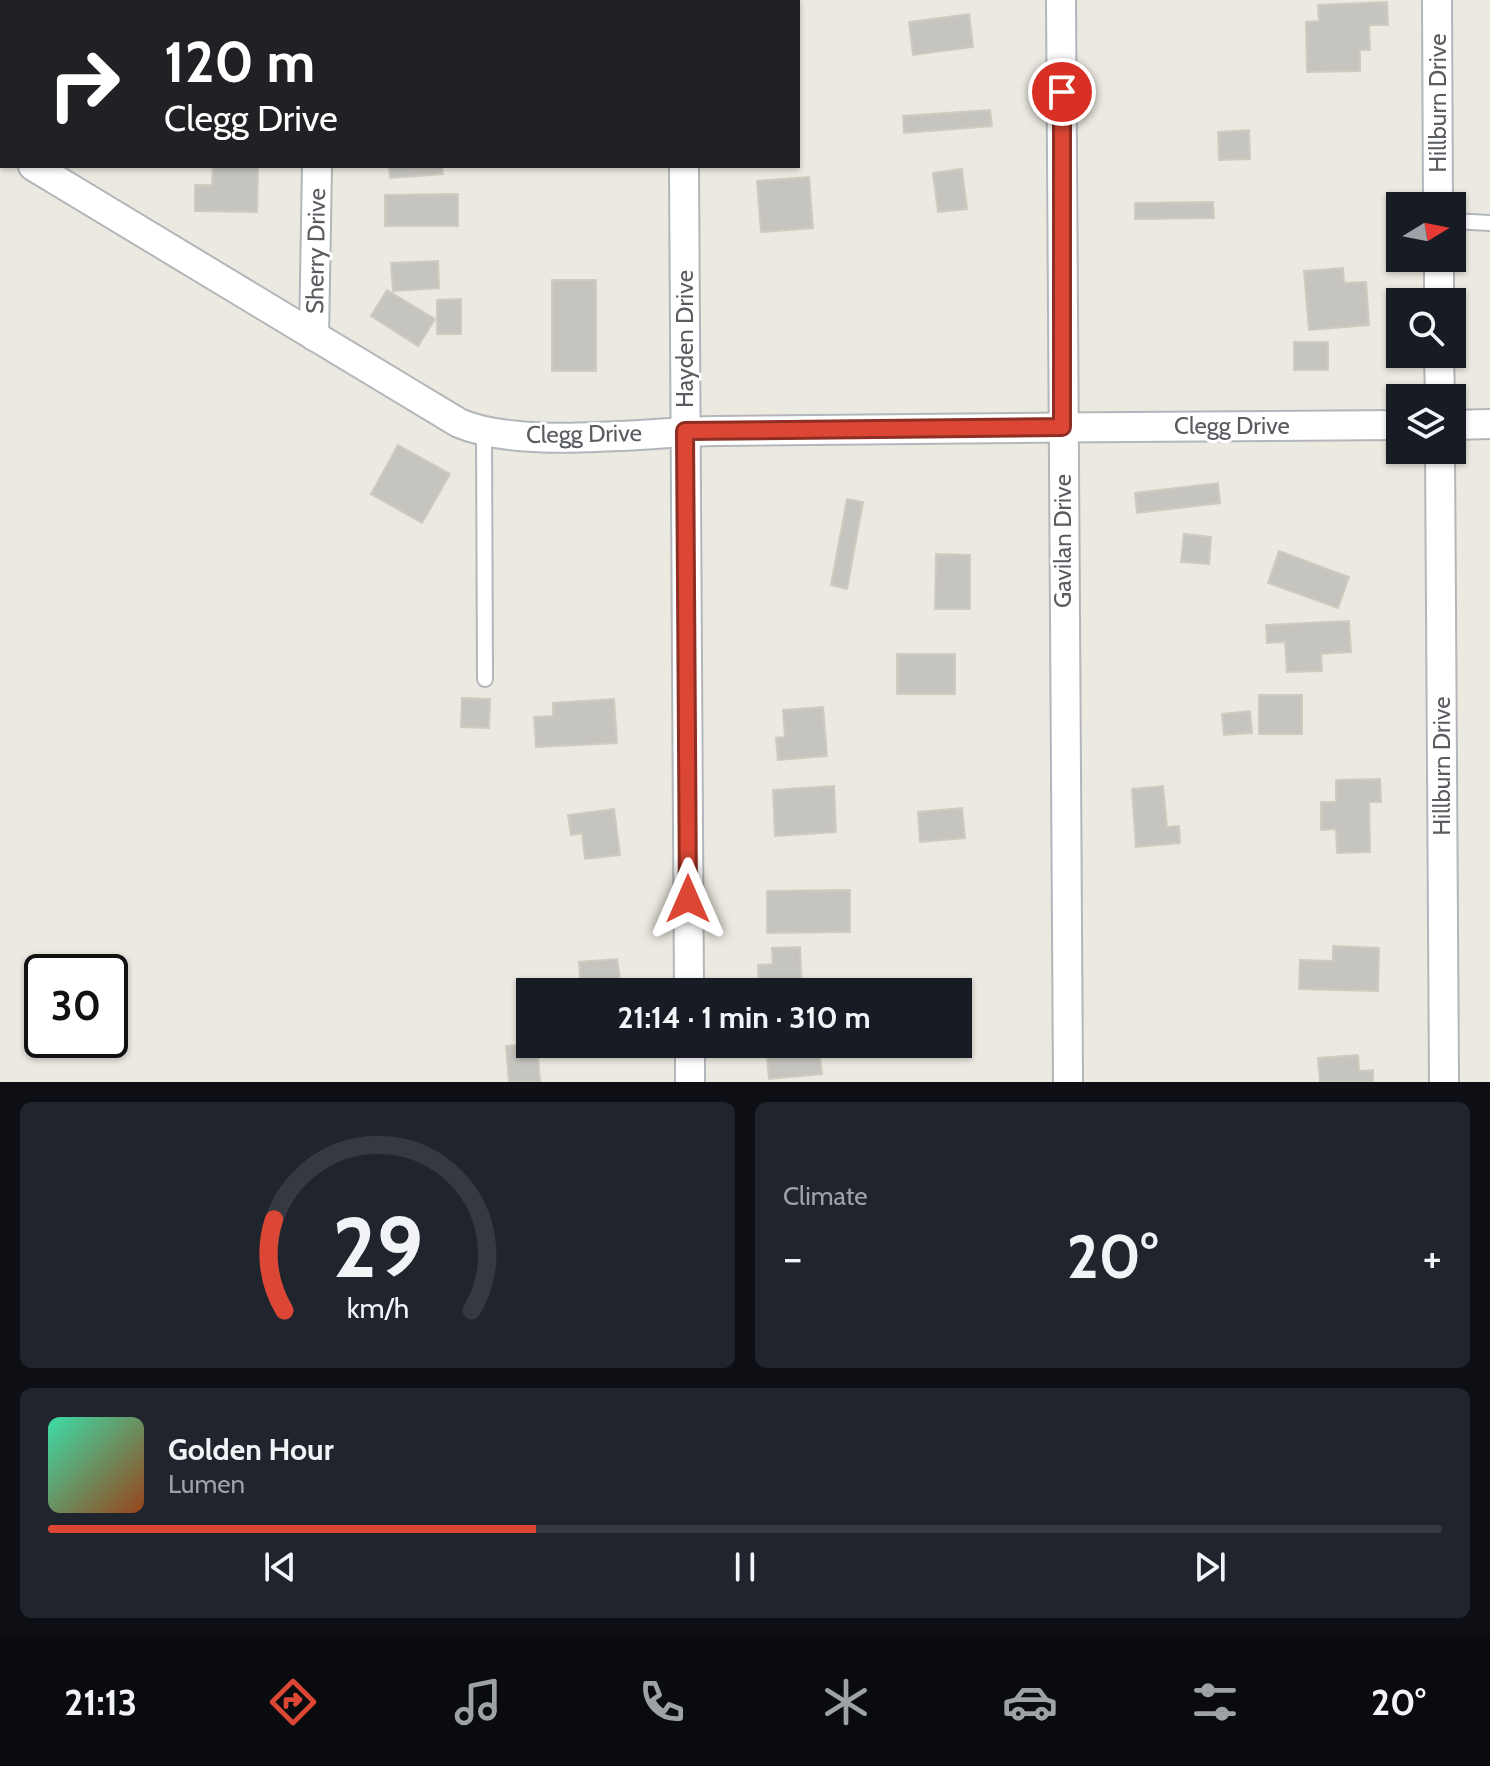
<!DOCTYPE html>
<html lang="en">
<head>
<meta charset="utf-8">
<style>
  :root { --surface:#171b24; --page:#20242c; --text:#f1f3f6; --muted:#9ea1a6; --line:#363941; --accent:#dc4735 }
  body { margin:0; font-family:Cabin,sans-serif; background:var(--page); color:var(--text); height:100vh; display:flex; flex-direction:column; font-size:30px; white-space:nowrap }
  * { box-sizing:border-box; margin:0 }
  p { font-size:26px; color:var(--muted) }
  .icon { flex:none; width:44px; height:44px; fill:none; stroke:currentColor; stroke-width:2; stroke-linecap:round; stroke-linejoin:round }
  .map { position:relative; height:1082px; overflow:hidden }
  .details { display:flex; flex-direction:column; gap:20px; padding:20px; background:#0d0f14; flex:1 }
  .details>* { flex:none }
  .guide { position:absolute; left:0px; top:0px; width:800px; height:168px; box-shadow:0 2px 6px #0004; background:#202124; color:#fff; overflow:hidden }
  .needle { width:52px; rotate:80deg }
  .buttons { position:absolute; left:1386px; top:192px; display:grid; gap:16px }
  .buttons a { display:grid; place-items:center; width:80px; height:80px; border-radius:0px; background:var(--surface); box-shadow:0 2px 6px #0004; font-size:40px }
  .speed { position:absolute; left:24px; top:954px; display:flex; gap:16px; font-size:40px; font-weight:700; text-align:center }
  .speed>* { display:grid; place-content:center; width:104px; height:104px; border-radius:50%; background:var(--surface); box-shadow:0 2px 6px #0004; line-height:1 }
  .speed .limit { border:4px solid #111; border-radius:12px; background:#fff; color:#111 }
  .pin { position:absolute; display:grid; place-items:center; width:68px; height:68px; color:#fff; margin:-34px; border:4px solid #fff; border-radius:50%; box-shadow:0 2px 8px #0007 }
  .me { position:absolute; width:88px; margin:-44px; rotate:0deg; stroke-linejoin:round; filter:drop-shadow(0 0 6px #0008) }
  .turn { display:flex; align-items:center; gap:28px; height:168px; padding:0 32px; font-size:36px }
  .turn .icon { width:104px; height:104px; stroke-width:2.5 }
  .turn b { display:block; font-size:56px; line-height:68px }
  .big { font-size:60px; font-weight:700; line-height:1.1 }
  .details .card { flex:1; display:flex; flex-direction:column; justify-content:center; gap:12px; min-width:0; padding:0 28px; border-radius:12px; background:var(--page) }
  .details .dial { align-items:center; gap:0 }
  .dial svg { height:208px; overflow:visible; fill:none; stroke:var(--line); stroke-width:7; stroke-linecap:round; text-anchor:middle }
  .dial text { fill:var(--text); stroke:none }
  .song { display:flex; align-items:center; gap:24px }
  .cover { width:96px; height:96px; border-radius:12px; background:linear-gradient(135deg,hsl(160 70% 55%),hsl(20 70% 35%)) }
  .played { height:8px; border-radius:4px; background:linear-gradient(90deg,var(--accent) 35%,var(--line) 35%) }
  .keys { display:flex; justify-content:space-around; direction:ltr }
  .heat { display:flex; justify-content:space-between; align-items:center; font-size:44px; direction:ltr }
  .details .tiles { flex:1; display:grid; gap:20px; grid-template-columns:1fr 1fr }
  .card:last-child { grid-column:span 2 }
  .trip { position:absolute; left:516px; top:978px; width:456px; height:80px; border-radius:0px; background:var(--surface); box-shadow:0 2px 6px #0004; font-weight:700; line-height:80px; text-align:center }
  .tabs { display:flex; height:128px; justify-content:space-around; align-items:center; background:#090b0e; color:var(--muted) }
  .tabs .icon { width:56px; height:56px }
  .tabs .on { color:var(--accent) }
  .tabs b { font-size:36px; color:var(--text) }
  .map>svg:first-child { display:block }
</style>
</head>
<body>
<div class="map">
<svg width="1490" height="1082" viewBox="0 0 1490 1082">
  <rect width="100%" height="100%" fill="#ebe9e0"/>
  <!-- building -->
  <g fill="#c6c4be" stroke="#cfcbbf" stroke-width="2">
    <path d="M1387 2 1388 25H1369L1370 50H1360V71L1307 72 1306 22 1319 21 1318 5Z"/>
    <path d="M969 14 973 47 913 55 909 22Z"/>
    <path d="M990 110 992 126 904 133 903 116Z"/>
    <path d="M1249 130 1250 159 1219 160 1218 132Z"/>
    <path d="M213 166H258L257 212 195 211V185H212Z"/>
    <path d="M389 166H442L443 174 390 178Z"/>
    <path d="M962 169 967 209 938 212 933 173Z"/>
    <path d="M809 177 813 228 761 232 757 181Z"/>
    <path d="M458 194V226H385V195Z"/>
    <path d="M1213 202 1214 218 1135 219V203Z"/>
    <path d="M438 261 439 288 393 291 391 263Z"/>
    <path d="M1343 268 1344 283 1366 282 1369 325 1309 330 1304 271Z"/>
    <rect x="552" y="280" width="44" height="91"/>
    <path d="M387 290 435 319 418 346 371 316Z"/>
    <path d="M461 299V334H437V300Z"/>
    <rect x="1294" y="342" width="34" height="28"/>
    <path d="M398 445 450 474 422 523 371 494Z"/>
    <path d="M1218 483 1220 503 1137 513 1135 493Z"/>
    <path d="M847 499 863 502 847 589 831 585Z"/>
    <path d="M1184 534 1211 537 1209 564 1181 562Z"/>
    <path d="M1279 551 1349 577 1338 608 1268 583Z"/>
    <path d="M936 554 970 555V609H935Z"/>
    <path d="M1349 621 1351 652 1321 654 1322 671 1287 672 1285 642 1267 643 1266 625Z"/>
    <rect x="897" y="654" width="58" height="40"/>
    <rect x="1259" y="695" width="43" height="39"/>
    <path d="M462 698 490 699 489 728 461 727Z"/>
    <path d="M614 699 617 743 536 747 534 717 553 716V703Z"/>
    <path d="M823 707 827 756 778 760 776 738 785 737 783 710Z"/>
    <path d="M1250 711 1252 733 1224 735 1222 714Z"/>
    <path d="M1380 779 1381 802H1369L1370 852 1337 853 1336 829 1321 830V802H1336V780Z"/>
    <path d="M834 786 836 832 775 836 773 790Z"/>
    <path d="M1163 786 1167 827 1179 826 1180 843 1136 847 1132 789Z"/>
    <path d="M962 808 965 838 920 842 918 812Z"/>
    <path d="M614 809 620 855 585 859 582 833 571 835 568 815Z"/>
    <path d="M850 890V932L767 933V891Z"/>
    <path d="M1333 946 1379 948 1378 991 1299 989 1300 960 1333 961Z"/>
    <path d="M800 947 802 992H772L771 983 759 984 758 965 773 964 772 948Z"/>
    <path d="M617 959 622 992H581L579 962Z"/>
    <path d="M537 1044 540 1082H509L506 1046Z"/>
    <path d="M562 1044H586V1054L562 1055Z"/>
    <path d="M766 1044H819L822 1074 769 1079Z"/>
    <path d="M1358 1055 1359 1071 1373 1070V1082H1320L1318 1058Z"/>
  </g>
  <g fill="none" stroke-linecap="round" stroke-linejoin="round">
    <!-- lane casing -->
    <g stroke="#b3b6ba" stroke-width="18">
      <g id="lane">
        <path d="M1452 221 1490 223"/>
        <path d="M484 431 485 679"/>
      </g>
    </g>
    <!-- street casing -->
    <g stroke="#b3b6ba" stroke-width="32">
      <g id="street">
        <path d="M316 0V2"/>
        <path d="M683 0V2"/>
        <path d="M1061 0 1068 1082"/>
        <path d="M1437 0 1438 206"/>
        <path d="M0 146 2 147"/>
        <path d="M33 166 459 423C522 450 645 432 717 431 945 429 1172 426 1400 425"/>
        <path d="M684 166 689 992"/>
        <path d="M1439 258V302"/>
        <path d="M314 336 317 166"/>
        <path d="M1439 354 1440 398"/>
        <path d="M1452 425 1490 424"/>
        <path d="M1440 450 1444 1082"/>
        <path d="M690 1044V1082"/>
      </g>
    </g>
    <!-- lane -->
    <use href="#lane" stroke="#fff" stroke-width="14"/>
    <!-- street -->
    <use href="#street" stroke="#fff" stroke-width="28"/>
  </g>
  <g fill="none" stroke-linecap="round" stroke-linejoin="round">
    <!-- route casing -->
    <g stroke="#8f2e22" stroke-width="20">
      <path id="route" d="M688 899 685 431 1062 427V92"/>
    </g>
    <!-- route -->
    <use href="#route" stroke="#dc4735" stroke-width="14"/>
  </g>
  <g text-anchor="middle" stroke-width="6" stroke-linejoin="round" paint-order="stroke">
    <!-- street labels -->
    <g font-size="24" fill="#595c60" stroke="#fff">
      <text transform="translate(1438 103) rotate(-90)" y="8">Hillburn Drive</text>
      <text transform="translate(316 251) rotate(-89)" y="8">Sherry Drive</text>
      <text transform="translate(685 339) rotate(-90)" y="8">Hayden Drive</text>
      <text x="1232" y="434">Clegg Drive</text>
      <text transform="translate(584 434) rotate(-1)" y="8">Clegg Drive</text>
      <text transform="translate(1063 541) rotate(-90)" y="8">Gavilan Drive</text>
      <text transform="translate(1442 766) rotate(-90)" y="8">Hillburn Drive</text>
    </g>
  </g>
</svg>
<div class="buttons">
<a><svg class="needle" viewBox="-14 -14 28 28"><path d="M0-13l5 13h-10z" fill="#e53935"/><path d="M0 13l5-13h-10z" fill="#9ea1a6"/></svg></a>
<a><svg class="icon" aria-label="search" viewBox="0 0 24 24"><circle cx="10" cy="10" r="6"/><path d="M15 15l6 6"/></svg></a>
<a><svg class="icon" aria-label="layers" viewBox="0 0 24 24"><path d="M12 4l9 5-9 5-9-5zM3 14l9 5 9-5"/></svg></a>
</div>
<div class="speed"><div class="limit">30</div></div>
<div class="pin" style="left:1062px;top:92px;background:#d93025"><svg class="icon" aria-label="arrive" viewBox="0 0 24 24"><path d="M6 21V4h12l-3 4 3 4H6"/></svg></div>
<svg class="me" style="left:688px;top:899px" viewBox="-20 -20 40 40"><path d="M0-17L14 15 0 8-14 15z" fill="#dc4735" stroke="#fff" stroke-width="4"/></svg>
<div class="trip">21:14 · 1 min · 310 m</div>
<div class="guide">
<div class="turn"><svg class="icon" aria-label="right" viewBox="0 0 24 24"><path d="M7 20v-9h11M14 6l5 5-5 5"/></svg><div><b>120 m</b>Clegg Drive</div></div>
</div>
</div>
<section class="details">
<div class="tiles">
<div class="card dial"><svg viewBox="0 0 100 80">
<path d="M14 69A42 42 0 1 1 86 69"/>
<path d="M14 69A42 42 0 0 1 10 34" stroke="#dc4735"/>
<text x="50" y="56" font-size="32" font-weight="700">29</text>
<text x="50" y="72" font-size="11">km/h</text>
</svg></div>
<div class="card"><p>Climate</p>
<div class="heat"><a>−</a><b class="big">20°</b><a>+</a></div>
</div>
<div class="card">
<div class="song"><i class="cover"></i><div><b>Golden Hour</b><p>Lumen</p></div></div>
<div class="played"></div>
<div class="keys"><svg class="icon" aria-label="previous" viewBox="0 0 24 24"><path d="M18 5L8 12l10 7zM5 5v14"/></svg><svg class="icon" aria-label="pause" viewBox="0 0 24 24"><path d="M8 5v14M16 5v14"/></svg><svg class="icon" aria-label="next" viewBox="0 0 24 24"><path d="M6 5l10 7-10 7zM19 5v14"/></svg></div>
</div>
</div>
</section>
<nav class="tabs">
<b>21:13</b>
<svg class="icon on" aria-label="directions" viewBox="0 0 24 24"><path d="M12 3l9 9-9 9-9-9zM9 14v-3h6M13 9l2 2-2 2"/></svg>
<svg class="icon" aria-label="music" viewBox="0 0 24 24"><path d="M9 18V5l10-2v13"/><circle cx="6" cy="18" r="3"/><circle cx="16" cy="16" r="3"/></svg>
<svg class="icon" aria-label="phone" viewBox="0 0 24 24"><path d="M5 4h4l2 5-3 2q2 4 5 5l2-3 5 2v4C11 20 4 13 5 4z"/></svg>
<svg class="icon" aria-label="climate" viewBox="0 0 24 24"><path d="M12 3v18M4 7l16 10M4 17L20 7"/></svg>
<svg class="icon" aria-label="car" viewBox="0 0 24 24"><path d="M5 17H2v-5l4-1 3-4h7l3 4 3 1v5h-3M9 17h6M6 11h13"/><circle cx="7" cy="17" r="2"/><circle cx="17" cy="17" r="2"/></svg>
<svg class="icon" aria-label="filters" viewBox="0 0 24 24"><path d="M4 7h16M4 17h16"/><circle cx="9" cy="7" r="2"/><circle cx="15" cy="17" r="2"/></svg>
<b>20°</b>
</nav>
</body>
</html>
